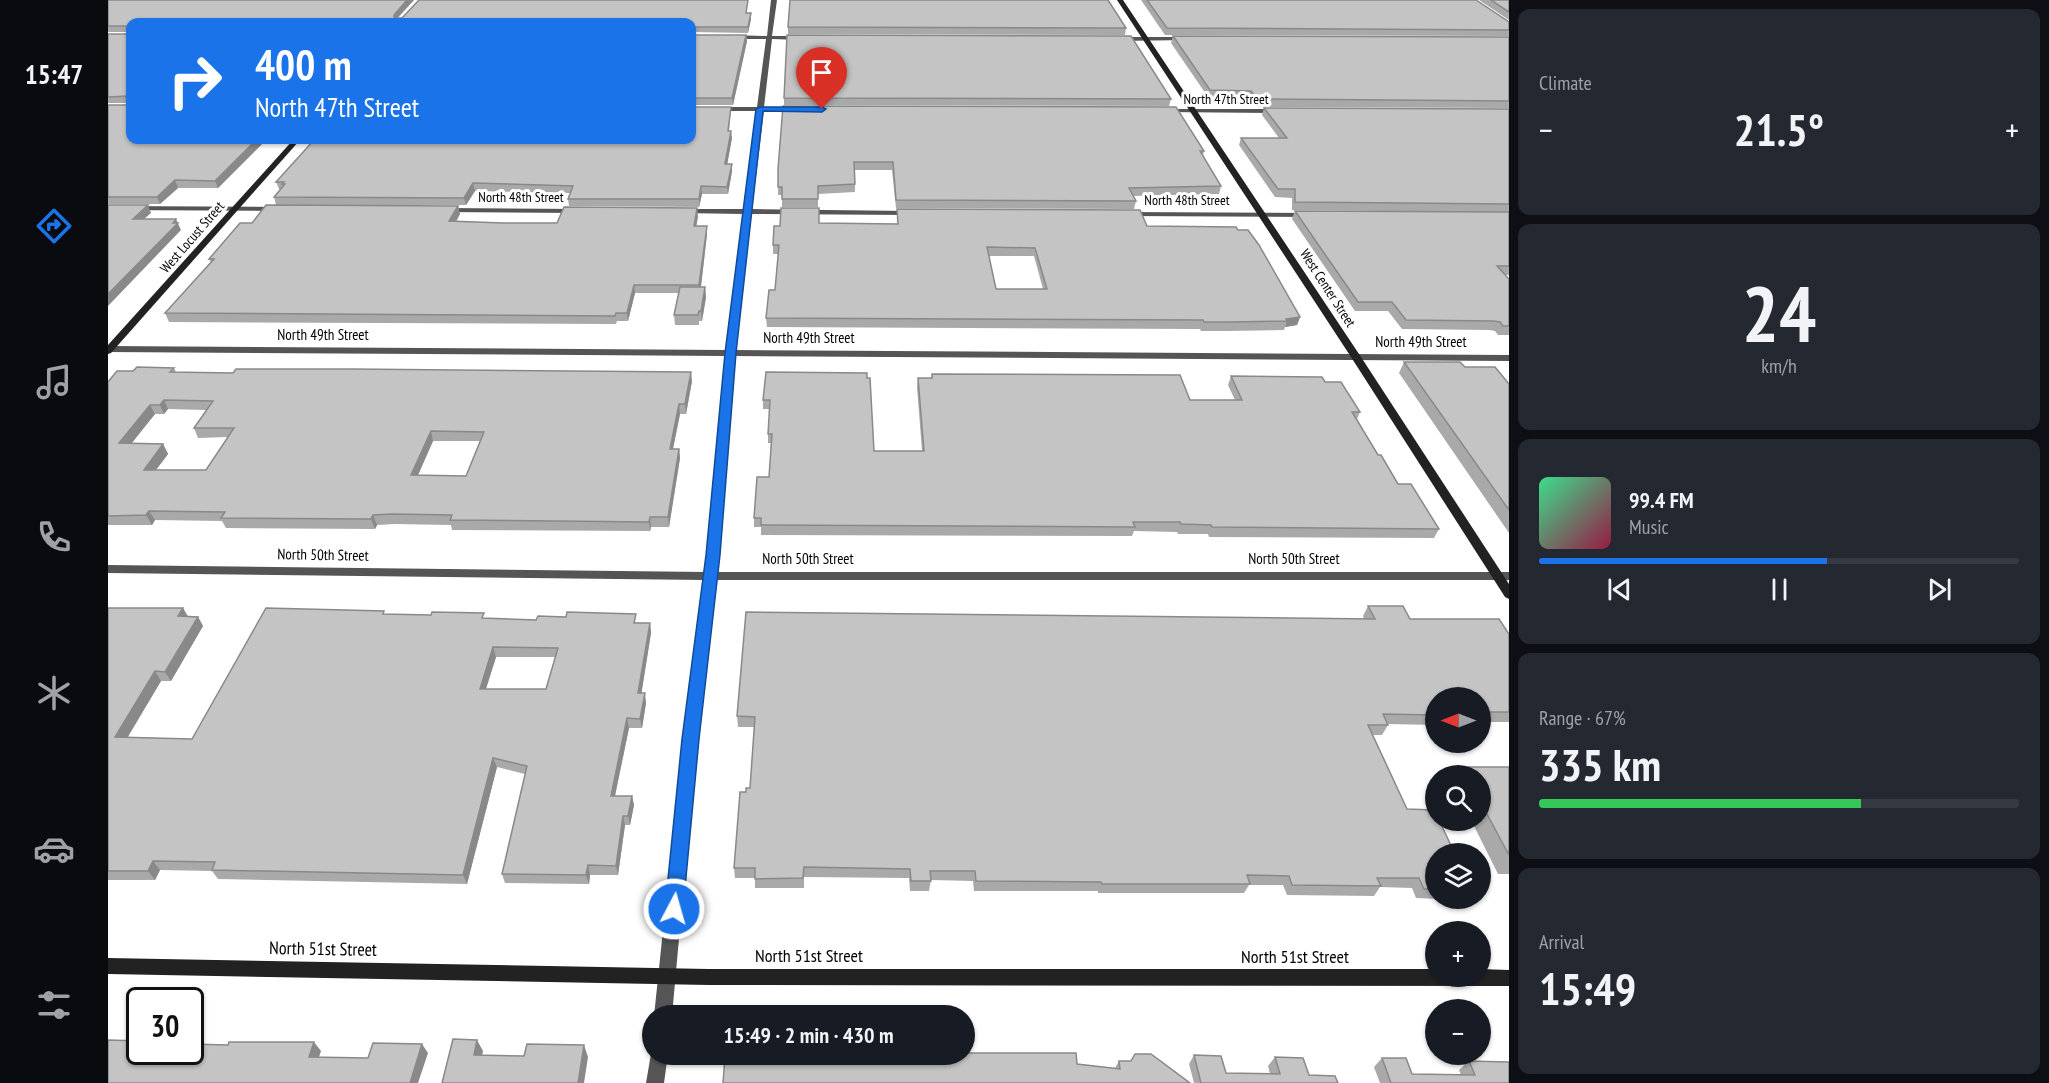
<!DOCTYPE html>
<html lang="en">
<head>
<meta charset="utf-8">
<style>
  :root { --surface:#171b24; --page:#242831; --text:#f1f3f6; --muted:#9ea1a6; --line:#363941; --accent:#1a73e8 }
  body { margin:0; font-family:"PT Sans Narrow",sans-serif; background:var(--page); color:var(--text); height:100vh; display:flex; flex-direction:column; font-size:22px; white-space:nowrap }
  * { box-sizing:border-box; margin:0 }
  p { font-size:20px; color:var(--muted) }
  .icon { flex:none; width:33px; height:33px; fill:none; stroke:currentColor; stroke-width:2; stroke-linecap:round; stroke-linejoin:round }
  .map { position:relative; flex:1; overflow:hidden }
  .details { display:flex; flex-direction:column; gap:9px; padding:9px; background:#0d0f14; width:540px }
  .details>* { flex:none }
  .hud { position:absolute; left:18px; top:18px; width:570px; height:126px; border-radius:12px; box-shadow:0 2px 4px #0004; background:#1a73e8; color:#fff; overflow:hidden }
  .needle { width:39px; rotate:270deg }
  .tools { position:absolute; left:1317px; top:687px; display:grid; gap:12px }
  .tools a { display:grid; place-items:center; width:66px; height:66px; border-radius:50%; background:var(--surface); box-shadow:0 2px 4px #0004; font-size:30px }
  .speed { position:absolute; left:18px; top:987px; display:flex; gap:12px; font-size:30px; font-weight:700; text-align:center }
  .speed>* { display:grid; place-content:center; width:78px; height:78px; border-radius:50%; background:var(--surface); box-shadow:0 2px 4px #0004; line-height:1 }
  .speed .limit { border:3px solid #111; border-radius:9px; background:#fff; color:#111 }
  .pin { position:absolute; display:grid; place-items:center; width:51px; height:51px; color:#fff; margin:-62px -26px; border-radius:50% 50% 50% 0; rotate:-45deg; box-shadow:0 0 6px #0007 }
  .pin .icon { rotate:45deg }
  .me { position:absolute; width:66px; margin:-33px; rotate:6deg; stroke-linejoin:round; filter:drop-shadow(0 0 4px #0008) }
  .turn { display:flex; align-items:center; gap:21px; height:126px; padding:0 30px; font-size:27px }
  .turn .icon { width:78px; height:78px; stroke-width:2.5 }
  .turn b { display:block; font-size:42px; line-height:51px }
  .big { font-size:45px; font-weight:700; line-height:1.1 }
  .details .widget { flex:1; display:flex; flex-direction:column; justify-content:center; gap:9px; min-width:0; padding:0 21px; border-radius:12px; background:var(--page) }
  .details .dial { align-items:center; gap:0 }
  .dial b { font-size:78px; line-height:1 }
  .song { display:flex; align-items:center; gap:18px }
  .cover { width:72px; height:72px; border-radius:9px; background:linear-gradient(135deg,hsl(150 70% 55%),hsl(340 70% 35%)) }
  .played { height:6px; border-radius:3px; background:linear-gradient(90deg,var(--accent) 60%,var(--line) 60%) }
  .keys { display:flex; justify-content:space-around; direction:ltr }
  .heat { display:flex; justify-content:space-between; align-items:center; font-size:33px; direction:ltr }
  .charge { height:9px; border-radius:4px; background:linear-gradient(90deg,#34c759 67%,var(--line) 0) }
  .trip { position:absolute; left:534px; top:1005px; width:333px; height:60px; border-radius:30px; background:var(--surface); box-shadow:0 2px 4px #0004; font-weight:700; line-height:60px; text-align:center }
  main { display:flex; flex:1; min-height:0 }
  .tabs { display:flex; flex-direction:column; width:108px; justify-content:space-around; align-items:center; background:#090b0e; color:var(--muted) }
  .tabs .icon { width:42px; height:42px }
  .tabs .active { color:var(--accent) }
  .tabs b { font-size:27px; color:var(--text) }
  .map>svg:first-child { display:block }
</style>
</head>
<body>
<main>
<nav class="tabs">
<b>15:47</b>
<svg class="icon active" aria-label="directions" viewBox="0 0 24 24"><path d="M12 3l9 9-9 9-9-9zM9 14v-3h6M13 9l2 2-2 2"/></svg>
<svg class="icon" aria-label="music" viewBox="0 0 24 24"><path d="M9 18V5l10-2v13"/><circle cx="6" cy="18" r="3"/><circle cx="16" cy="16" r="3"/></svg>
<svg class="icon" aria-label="phone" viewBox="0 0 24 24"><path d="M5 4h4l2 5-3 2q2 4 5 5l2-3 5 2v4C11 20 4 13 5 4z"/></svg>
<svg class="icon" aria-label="climate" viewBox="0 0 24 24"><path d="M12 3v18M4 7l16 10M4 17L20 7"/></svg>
<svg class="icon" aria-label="car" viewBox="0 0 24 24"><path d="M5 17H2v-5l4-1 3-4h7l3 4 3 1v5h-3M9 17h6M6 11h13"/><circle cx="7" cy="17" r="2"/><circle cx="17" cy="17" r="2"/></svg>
<svg class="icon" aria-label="filters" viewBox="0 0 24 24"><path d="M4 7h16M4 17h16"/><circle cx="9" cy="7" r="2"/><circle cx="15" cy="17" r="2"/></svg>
</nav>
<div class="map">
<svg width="1401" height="1083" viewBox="0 0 1401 1083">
  <rect width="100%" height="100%" fill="#fff"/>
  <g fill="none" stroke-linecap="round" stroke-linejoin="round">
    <!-- street -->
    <g fill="#555" fill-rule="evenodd">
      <path d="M663 0H669L664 36H695L698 38 695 40 664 39 656 107H690L693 109 690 111H656L644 209 803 211 807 213 803 215 643 214 627 350 1401 355V361L627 356 609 572H1401V580H608L589 739 564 1016H546L575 739 596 580 0 573V565L597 572 617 356 0 352V346L618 350 635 214 574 213 570 211 574 209H636L649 111H584V107H649L658 39H622L619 37 622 35 659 36Z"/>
      <path d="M1079 37 1081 40 1009 41 1006 39 1009 37Z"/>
      <path d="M1056 109H1170L1173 111 1170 113 1054 112 1053 111Z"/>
      <path d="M0 206 170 207 174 209 170 211 0 210Z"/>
      <path d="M334 208 470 209 474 211 470 213 337 212 333 210Z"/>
      <path d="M1015 212 1202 213 1206 215 1202 217 1018 216 1014 214Z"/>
      <path d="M544 1048V1054H560L556 1083H538Z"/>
    </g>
    <!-- secondary -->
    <g fill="#222" fill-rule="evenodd">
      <path d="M1009 0H1015L1253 357 1401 584V599L1397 597 1243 357Z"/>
      <path d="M185 140H192L3 353 0 354V345Z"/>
      <path d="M0 958 601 969H1328V976H1372V969L1401 970V986L601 985 0 974Z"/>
    </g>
  </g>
  <!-- wall -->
  <g fill="#a9a9a9" fill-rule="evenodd">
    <path d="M0 0H306L290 18 639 13 643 19 640 33 22 22V140H158L110 188H70L52 204H0V105H19L21 103H0V34H19L20 32H0Z"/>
    <path d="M1033 0H1368L1401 22V36L1057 35Z"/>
    <path d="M1371 0H1401V20Z"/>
    <path d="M680 27 1018 28 1017 35 680 34Z"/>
    <path d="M584 35H638L639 41 625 105H584Z"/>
    <path d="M1065 36 1401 37V108L1147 107 1141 98 1100 97 1063 43Z"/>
    <path d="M676 98 1063 99 1061 106 676 105Z"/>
    <path d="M675 106 1096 151 1095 156 1113 186 1111 194 1025 196 1028 201 1026 209 788 208 784 170H747V192L710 194V207H674V195H670V169Z"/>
    <path d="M623 107 621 131 624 138 619 164H624V171L620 194H594L591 207 461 206 460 199 462 193 367 191 358 205H168L166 197 173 189H171L168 182Z"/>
    <path d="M1156 108 1401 109V275H1397L1401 279V335H1390L1387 331 1381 330 1294 329 1280 311H1247L1184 219 1187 211H1274L1184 210V198L1167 197 1131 145 1133 138H1171L1154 115Z"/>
    <path d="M350 206 352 214 348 222 395 223H449L590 216 588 226H599V234L593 287H597L598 297 594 321H591V325H567L566 315 571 293H527L520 321H509L508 324 61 322 57 313 103 262 101 259 144 223Z"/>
    <path d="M789 209 1039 226 1192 317 1189 325 1177 327 1176 330 1118 331H1093L1092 329 659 327 658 318 667 290 670 254H665V245L711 223 789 224ZM881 256H926L935 289H888Z"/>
    <path d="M1296 362 1357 367 1401 384V533L1291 373Z"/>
    <path d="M66 368 68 372 584 381 578 414H572L565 449H571L572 458 561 527H543L542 531 344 530 343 525 287 524 269 525 267 529 118 528 114 521 47 520 44 525H0V382ZM60 409 98 410 86 428 90 438 120 437 98 470H48L60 454 55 444 23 443 47 414H56ZM325 441H372L358 476 310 475Z"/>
    <path d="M658 372 766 451H814L809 387 810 378H823L824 374 1082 400H1127L1120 385 1123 376 1217 382 1252 412 1249 419 1270 455 1290 484 1331 529 1326 538 1101 537 1100 534H1070L1069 532 1026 531 1024 536 653 535V527H646V518L661 477 663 443H660V434L662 409H655V400Z"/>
    <path d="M1260 606 1302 619 1401 634V722H1372V698H1328V725L1280 724V725L1274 735H1265L1299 809 1328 854V898L1331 899 1308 898 1304 888 1272 887 1266 896 1179 895 1175 885H1141L1136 893H990V891H866L865 881 823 880 821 891H802L801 878 696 877V888H647V878H627L626 868 638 792 642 788 646 727H630L629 716 1256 619 1255 616Z"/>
    <path d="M0 608H75L80 616 90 617 95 626 63 681H53L20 737 84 739 277 614 378 619 542 623 543 633 533 693 538 703 534 728H521L507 796H524L526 805 522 825H517L510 875H482L481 884 397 883 394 874 417 774 389 767 359 884 110 879 104 871 52 870 47 880H0ZM388 657H447L438 689H378Z"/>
    <path d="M1355 767H1401V874H1390L1363 820H1372V776H1349Z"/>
    <path d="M1086 1055 1118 1073 1162 1074 1160 1066 1167 1057 1201 1075 1230 1083H1086L1081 1064Z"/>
    <path d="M1274 1058 1304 1074 1353 1075 1351 1070 1361 1061 1401 1083H1272L1266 1067Z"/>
    <path d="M1011 1061 1082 1083 969 1064 1007 1068Z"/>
  </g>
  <!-- shaded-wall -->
  <g fill="#898989">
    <path d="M299 0H306L287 20 286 15Z"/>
    <path d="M643 13V19L640 33V27Z"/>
    <path d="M638 35 639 41 625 105 624 98Z"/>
    <path d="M623 131 624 138 618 171 617 164Z"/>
    <path d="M148 140H158L110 188 107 181Z"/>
    <path d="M624 164V171L620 194 619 187Z"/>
    <path d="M67 180 70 188 52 204 49 197Z"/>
    <path d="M365 183 367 191 358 205 356 198Z"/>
    <path d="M593 186 594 194 591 207V199Z"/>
    <path d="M40 205 43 213 28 226 25 219Z"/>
    <path d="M350 206 352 214 343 229 341 221Z"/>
    <path d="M589 208 590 216 587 234 586 226Z"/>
    <path d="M68 219 73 230 0 306V294Z"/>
    <path d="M599 226V234L592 294 591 285Z"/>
    <path d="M526 285 527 293 520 321 519 313Z"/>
    <path d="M597 287 598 297 594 321 593 311Z"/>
    <path d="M1192 317 1189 325 1177 327 1179 321 1178 319Z"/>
    <path d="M583 372 584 381 578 414 577 404Z"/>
    <path d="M56 400 60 409 56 414 52 405Z"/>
    <path d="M571 404 572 414 563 458 562 449Z"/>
    <path d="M42 405 47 414 16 453 11 443Z"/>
    <path d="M323 431 325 441 306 484 303 475Z"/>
    <path d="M55 444 60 454 41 479 36 470Z"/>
    <path d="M571 449 572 458 561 527 560 517Z"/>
    <path d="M41 511 47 520 44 525 38 515Z"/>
    <path d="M265 515 269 525 267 529 263 519Z"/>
    <path d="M542 517 543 527 542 531 541 522Z"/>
    <path d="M75 608 80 618 70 616Z"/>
    <path d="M90 617 95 626 63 681 57 672Z"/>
    <path d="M542 623 543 633 532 703 530 693Z"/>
    <path d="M385 647 388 657 375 698 372 689Z"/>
    <path d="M47 671 53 681 14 746 7 737Z"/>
    <path d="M537 693 538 703 534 728 532 719Z"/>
    <path d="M519 718 521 728 505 805 503 796Z"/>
    <path d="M385 758 389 767 359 884 355 875Z"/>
    <path d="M524 796 526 805 522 825 520 816Z"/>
    <path d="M515 816 517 825 510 875 508 866Z"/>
    <path d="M45 861 52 870 47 880 40 871Z"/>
    <path d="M480 865 482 875 481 884 478 875Z"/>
    <path d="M369 1040 375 1051 372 1066 366 1055Z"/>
    <path d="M206 1042 213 1051 208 1066 201 1057Z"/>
    <path d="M314 1044 320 1053 310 1083H302Z"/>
    <path d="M476 1045 480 1057 476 1083H470Z"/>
  </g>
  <!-- building -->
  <g fill="#c4c4c4" stroke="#898989" stroke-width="1.5" fill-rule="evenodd">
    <path d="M0 0H299L286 15V18H294L311 0H640L638 13H643L640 27H584V22H22V140H148L107 181 67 180 49 197H0V105H19L21 102 19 96 0 97V34H19L22 28 20 26H0Z"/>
    <path d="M682 0H1000L1018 28 680 27Z"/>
    <path d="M1039 0H1368L1401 22V30L1059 28Z"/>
    <path d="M1383 0H1401V12Z"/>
    <path d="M584 35H638L624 98H584Z"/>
    <path d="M679 35 1023 36 1063 99 676 98Z"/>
    <path d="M1065 36 1401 37V101L1149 99 1143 91 1102 90Z"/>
    <path d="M675 106 1068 107 1096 151H1092L1113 186 1021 188 1028 201 788 200 785 162H746L747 184 710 186V199H674V187H670V169Z"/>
    <path d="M584 107H623L620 131H623L617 164H624L619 187 593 186 591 199H460L465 186 365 183 356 198 166 197 177 184H174L176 182H168L206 140H584Z"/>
    <path d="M1156 108 1401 109V204L1187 202V189H1170L1133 138H1179Z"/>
    <path d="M0 205H40L25 219H68L65 223H70L0 294Z"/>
    <path d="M158 205 350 206 341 221 395 223H449L456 207 589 208 586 226H599L591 285H526L519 313H508L507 316 57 313 106 259H101L132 223H144Z"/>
    <path d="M673 208H711V223L790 224 789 209 1032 210 1039 226 1128 227 1130 230H1140L1151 245 1192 317 1178 319 1179 321 1121 322H1096L1095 320 658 318 661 290H667L671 245H665L666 226H672ZM879 247 927 248 939 289H888Z"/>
    <path d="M1187 211 1401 212V266H1389L1401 279V326H1395L1392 322 1386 321 1298 320 1284 302H1250Z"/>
    <path d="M572 287H597L593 311H591L590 315H566Z"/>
    <path d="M1296 362H1352L1357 367H1387L1401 384V510Z"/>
    <path d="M29 367 66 368 62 372 125 373 128 369H244L583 372 577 404H571L562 449H571L560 517H542L541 522 342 520 344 515 283 514 265 515 263 519 113 518 117 512 41 511 38 515 0 516V382L9 371H25ZM56 400 105 401 86 428H126L98 470H36L55 444 11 443 42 405H52ZM323 431 376 432 358 476 303 475Z"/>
    <path d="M658 372 759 373V378H762L766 451H816L810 378H824V374L1072 375 1082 400H1134L1123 376 1214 377 1217 382H1233L1252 412H1244L1270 455H1273L1290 484H1303L1331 529 1104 527 1103 525 1073 524 1072 522H1025L1027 527 653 525V518H646L649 477H661L664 434H660L662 400H655Z"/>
    <path d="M1260 606H1295L1302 619H1391L1401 634V712H1372V698H1328V715L1275 714 1280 725H1260L1299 809 1326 810 1328 812V820H1331L1347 854H1328V889H1316L1311 878H1269L1273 886 1184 885 1181 876 1139 875 1142 884H994L993 882 868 881 867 871H822L823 881H803L802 869 696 867 695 878 647 879V868H626L632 792H638V788H642L647 717 629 716 638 612 1267 619Z"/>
    <path d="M0 608H75L70 616 90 617 57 672 47 671 7 737 84 739 158 608 276 611 275 614 323 615 324 612 376 613 374 618 428 620 430 616 458 617 459 612 528 614 526 623H542L530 693H537L532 719 519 718 503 796H524L520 816H515L508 866 480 865 478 875 394 874 419 766 385 758 355 875 104 870 107 862 45 861 40 871H0ZM385 647 450 648 438 689H372Z"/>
    <path d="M1355 767H1401V855L1372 801V776H1359Z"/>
    <path d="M345 1039 369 1040 366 1055 416 1056 419 1044 476 1045 470 1083H334Z"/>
    <path d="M0 1040 32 1041V1052H82V1044L120 1045 121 1042H206L201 1057 260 1058 265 1043 314 1044 302 1083H0Z"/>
    <path d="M856 1053H968L969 1064 1012 1069 1011 1061H1023L1027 1054H1043L1082 1083H615L617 1057H693V1055L712 1056V1054H856Z"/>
    <path d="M1086 1055 1113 1056 1118 1073 1172 1074 1167 1057 1195 1058 1201 1075 1227 1076 1230 1083H1093Z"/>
    <path d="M1274 1058H1298L1304 1074 1367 1075 1361 1061 1401 1062V1083H1283Z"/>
  </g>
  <!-- route -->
  <path fill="#1a73e8" stroke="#114b97" stroke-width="1.5" d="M652 107H714L718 109 714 112 655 111 628 353 612 555 591 739 575 909 573 915 566 918 559 915 557 909 574 739 598 555 617 353 648 109Z"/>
  <g text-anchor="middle" stroke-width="6" stroke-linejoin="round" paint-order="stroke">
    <!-- far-street labels -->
    <g font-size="14" fill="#000" stroke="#fff">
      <text x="1118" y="104">North 47th Street</text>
      <text x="413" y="202">North 48th Street</text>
      <text x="1079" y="205">North 48th Street</text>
      <text transform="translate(84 237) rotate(-49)" y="5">West Locust Street</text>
      <text transform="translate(1220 288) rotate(57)" y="5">West Center Street</text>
    </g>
    <!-- street labels -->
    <g font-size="15" fill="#000" stroke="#fff">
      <text x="215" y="340">North 49th Street</text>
      <text x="701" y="343">North 49th Street</text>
      <text x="1313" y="347">North 49th Street</text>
      <text transform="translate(215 555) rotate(1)" y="5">North 50th Street</text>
      <text x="700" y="564">North 50th Street</text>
      <text x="1186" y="564">North 50th Street</text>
    </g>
    <!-- near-street labels -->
    <g font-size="18" fill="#000" stroke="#fff">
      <text transform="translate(215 949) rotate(1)" y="6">North 51st Street</text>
      <text x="701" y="962">North 51st Street</text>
      <text x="1187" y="963">North 51st Street</text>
    </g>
  </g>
</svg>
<div class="tools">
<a><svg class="needle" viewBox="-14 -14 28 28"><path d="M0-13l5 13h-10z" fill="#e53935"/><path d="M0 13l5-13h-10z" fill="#9ea1a6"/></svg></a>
<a><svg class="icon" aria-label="search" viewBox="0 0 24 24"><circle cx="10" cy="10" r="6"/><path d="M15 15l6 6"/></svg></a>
<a><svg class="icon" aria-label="layers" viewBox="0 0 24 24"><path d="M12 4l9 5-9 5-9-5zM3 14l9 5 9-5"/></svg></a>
<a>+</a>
<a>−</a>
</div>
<div class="speed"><div class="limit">30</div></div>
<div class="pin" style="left:714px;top:109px;background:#d93025"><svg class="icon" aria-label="arrive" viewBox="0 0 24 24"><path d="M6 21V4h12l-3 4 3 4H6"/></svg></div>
<svg class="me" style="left:566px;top:909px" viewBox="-20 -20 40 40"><circle r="17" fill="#1a73e8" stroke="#fff" stroke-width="3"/><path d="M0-11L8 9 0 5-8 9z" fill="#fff"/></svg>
<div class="trip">15:49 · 2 min · 430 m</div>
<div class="hud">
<div class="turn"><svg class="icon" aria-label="right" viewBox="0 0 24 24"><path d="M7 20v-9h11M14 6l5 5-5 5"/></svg><div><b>400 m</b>North 47th Street</div></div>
</div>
</div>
<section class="details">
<div class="widget"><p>Climate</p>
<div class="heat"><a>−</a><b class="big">21.5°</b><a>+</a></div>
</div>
<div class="widget dial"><b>24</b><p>km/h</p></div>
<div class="widget">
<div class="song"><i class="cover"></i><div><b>99.4 FM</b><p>Music</p></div></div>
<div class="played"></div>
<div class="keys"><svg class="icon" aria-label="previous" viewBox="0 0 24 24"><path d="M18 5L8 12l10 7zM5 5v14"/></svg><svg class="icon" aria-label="pause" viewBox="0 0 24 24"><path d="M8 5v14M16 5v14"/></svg><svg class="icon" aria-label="next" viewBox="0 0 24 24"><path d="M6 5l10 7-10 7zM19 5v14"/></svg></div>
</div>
<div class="widget"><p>Range · 67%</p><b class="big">335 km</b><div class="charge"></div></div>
<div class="widget"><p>Arrival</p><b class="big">15:49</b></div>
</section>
</main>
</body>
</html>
